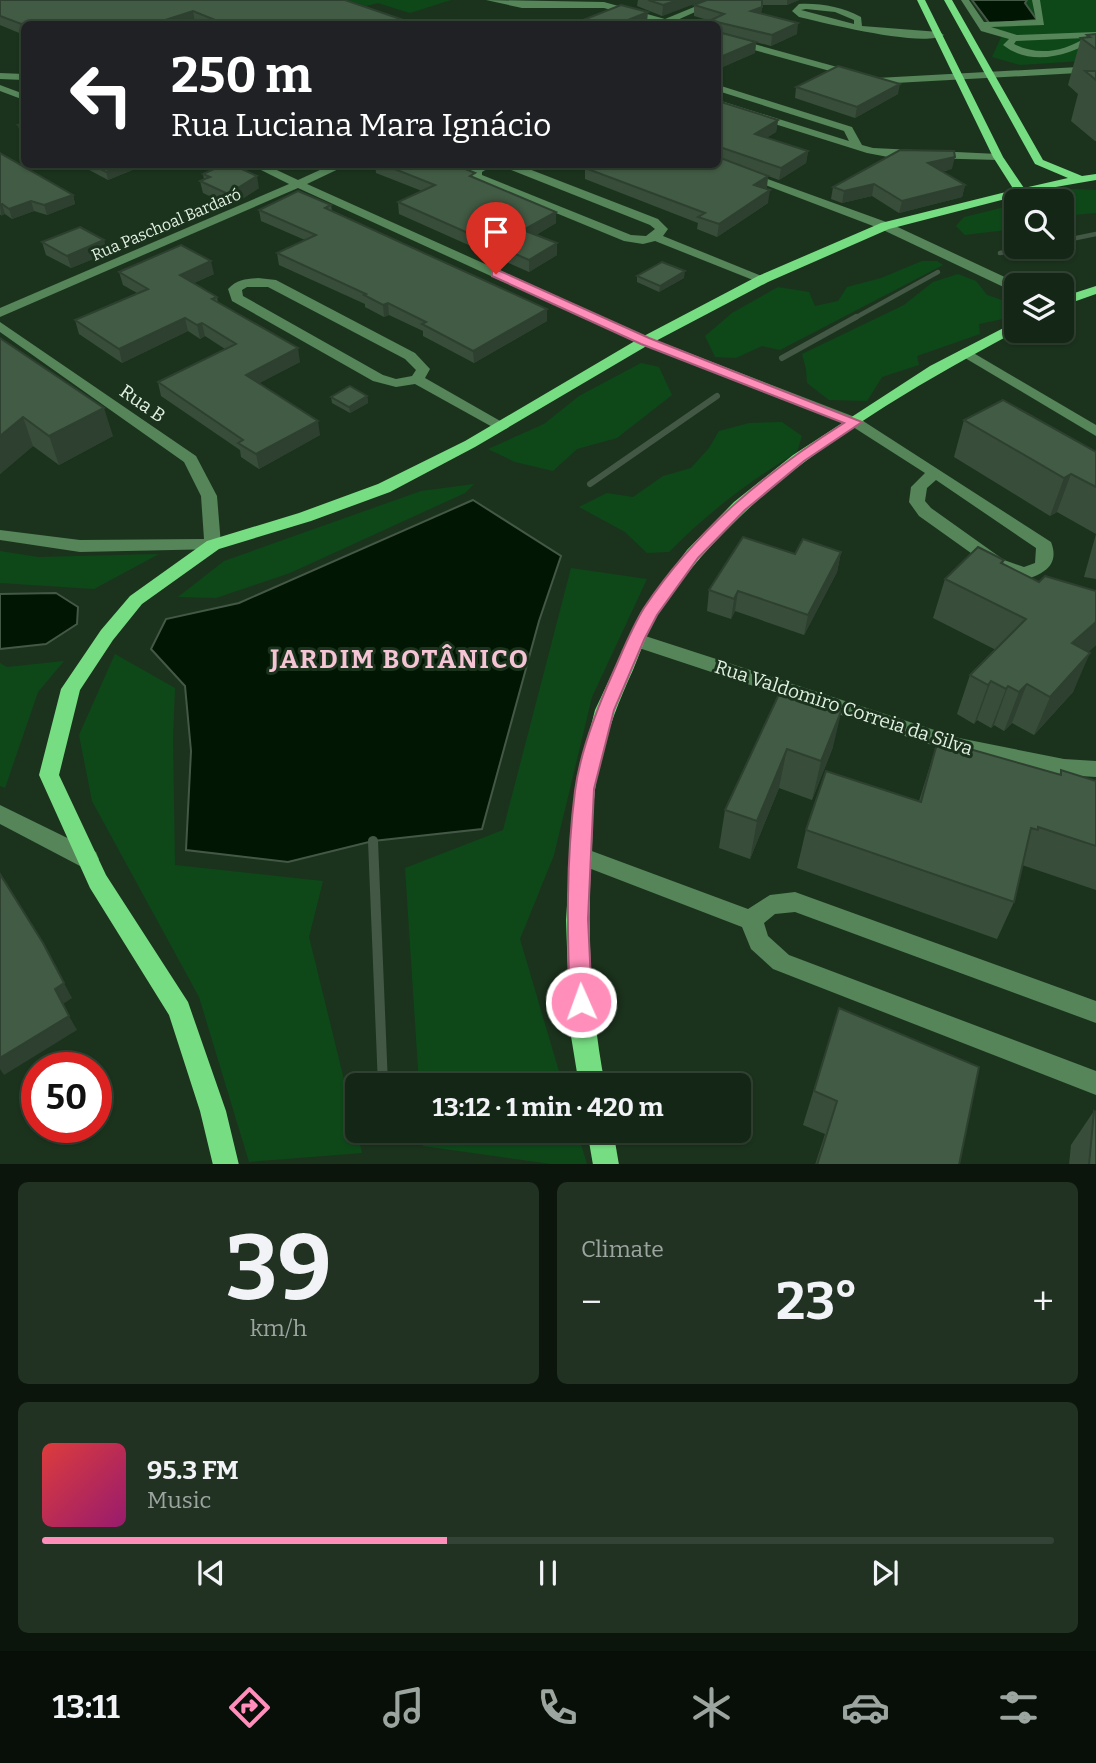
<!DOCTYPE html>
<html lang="en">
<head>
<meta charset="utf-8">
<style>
  :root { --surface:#142616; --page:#213223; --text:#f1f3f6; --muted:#9da5a1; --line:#334335; --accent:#ff8eba }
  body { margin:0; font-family:Bitter,serif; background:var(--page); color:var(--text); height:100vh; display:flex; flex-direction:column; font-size:26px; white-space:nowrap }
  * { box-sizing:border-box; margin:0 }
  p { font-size:23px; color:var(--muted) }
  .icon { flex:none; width:38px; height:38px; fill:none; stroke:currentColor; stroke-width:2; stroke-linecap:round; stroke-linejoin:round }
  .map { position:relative; height:1164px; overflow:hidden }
  .panel { display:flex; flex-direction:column; gap:18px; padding:18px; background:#0b150c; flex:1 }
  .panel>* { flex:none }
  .hud { position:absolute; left:21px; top:21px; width:700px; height:147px; border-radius:10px; box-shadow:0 2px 5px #0004,0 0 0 2px var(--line); background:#202124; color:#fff; overflow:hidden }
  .tools { position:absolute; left:1004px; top:189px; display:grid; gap:14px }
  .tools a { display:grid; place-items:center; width:70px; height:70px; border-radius:10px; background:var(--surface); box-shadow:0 2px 5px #0004,0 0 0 2px var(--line); font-size:35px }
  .speed { position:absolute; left:21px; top:1052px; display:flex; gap:14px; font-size:35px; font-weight:700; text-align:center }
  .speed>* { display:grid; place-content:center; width:91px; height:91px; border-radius:50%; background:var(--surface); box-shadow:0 2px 5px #0004,0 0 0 2px var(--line); line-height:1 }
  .speed .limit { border:10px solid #d22; background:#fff; color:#111 }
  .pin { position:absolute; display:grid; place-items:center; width:60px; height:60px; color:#fff; margin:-72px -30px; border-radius:50% 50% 50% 0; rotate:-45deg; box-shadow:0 0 7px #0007 }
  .pin .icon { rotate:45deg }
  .me { position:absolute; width:77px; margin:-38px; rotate:358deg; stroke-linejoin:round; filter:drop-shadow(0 0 5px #0008) }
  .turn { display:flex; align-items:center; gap:24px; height:147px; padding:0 35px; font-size:32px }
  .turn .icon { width:91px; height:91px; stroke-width:2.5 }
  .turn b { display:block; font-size:49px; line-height:60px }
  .big { font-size:52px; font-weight:700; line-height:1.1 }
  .panel .tile { flex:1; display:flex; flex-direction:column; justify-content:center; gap:10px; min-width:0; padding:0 24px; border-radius:10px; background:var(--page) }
  .panel .dial { align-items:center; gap:0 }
  .dial b { font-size:91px; line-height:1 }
  .song { display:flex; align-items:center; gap:21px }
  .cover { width:84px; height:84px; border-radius:10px; background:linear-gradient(135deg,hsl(0 70% 55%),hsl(320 70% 35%)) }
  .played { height:7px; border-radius:4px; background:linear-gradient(90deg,var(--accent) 40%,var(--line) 40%) }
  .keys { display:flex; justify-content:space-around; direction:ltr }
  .heat { display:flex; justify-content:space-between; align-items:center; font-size:38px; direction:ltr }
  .panel .tiles { flex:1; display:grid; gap:18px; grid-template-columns:1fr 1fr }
  .tile:last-child { grid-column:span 2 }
  .trip { position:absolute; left:345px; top:1073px; width:406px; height:70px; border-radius:10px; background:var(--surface); box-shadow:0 2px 5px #0004,0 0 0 2px var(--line); font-weight:700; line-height:70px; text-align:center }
  .menu { display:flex; height:112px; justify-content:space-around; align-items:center; background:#080f09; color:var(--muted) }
  .menu .icon { width:49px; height:49px }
  .menu .current { color:var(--accent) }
  .menu b { font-size:32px; color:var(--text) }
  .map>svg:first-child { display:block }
</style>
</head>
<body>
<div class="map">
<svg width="1096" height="1165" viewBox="0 0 1096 1165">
  <rect width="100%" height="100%" fill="#1b331d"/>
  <!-- green -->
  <g fill="#0e4819">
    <path d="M348 0H451L410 13 378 3 366 6Z"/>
    <path d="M971 0H1096V60L1020 65 992 57 1002 35 981 25 992 23Z"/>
    <path d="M1072 189 1096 190V213L1062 216V201H1052Z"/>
    <path d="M1005 207H1017V233L1006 230 965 235 956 226 964 217Z"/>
    <path d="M922 261H937L943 265 780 350 762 346 736 358 715 357 705 336 732 313 778 287 809 292 815 306 838 301 847 287 881 278Z"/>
    <path d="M958 274 976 281 987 295 1008 302 1017 316 979 324 980 334 917 356 919 365 882 377 867 401 829 400 807 383 806 369 802 354 904 305 933 282Z"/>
    <path d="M641 363 659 367 672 395 617 438 577 449 553 471 515 462 488 449 544 424 579 396Z"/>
    <path d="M782 422 802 436 797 452C750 481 707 513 669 552L647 553 625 532 579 507 607 493 633 497 663 476 691 468 709 448 719 431 749 423Z"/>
    <path d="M474 484 465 493 290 573 216 598 178 597 224 561 421 491Z"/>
    <path d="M0 551 38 557 159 554 94 589 0 583Z"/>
    <path d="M571 568 647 579 592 697 554 855 520 939 563 1085H419L405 868 503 830Z"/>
    <path d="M115 654 175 688 173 738 175 865 323 881 309 937 362 1153 249 1162 199 997 92 801 79 735Z"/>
    <path d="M64 661 38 692 5 788 0 786V663L7 667Z"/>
    <path d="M422 1131H577L587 1164H551L423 1146Z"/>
  </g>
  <!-- water -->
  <g fill="#011704" stroke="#445846" stroke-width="2">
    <path d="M972 0H1027L1025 3 1037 20 990 24Z"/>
    <path d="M473 500 561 556 539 621 482 829 373 841 288 862 186 850 191 751 185 686 151 649 166 619 239 603Z"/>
    <path d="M56 593 78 607 77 624 46 644 0 649V594Z"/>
  </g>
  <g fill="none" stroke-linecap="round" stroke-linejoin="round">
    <!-- stream-far2 -->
    <g stroke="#445846" stroke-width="4.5">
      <path d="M1062 241 1096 234"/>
      <path d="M1000 253 1033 247"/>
      <path d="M853 319 938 272"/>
    </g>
    <!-- stream-far1 -->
    <g stroke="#445846" stroke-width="6">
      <path d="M782 358 856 317"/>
      <path d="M590 484 717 396"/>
    </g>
    <!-- stream -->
    <path stroke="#445846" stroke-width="10" d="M373 841 383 1085"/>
    <!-- minor -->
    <g fill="#558559" fill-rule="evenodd">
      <path d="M486 0 604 2 665 19 711 0H722L675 21 679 24H656L657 22 604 8H522Z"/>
      <path d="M961 0H969L984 22 1036 20 1032 0H1040L1044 25 991 27 1017 35 1096 32V39C1069 56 1031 67 1003 45L1009 39 981 31ZM1085 38C1063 52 1037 56 1014 44L1016 41Z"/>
      <path d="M799 4C821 3 842 7 861 17L862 26 939 32 944 35C923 48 825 23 799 17L792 11ZM806 9 835 12 854 20V24L801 10Z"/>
      <path d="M718 34 877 78 1096 66V72L877 84 718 40Z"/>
      <path d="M0 73 24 74V80L0 79Z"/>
      <path d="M0 85 24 94V100L0 91Z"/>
      <path d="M718 85 852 127 862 145 873 148 998 154 1003 157 998 160 888 157 867 153 718 106V100L849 141 844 131 718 91Z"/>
      <path d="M718 161 889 223 1022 285H1017V292L1012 291 881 229 710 164H718Z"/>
      <path d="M249 164H264L298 180 333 164H349L307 184 650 338 860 419 1051 542C1060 565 1044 574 1024 580L992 568 919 516 909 502 911 487 925 473 850 425 640 344 298 188 0 317V308L289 184ZM936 480 1036 548 1035 563 1024 567 1004 560 931 508 925 501 927 488Z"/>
      <path d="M479 164H516L658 219 668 229 663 236 769 279 768 282H758L655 241 643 244 624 241 473 179 470 171ZM506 168 650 225 655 229 646 236 631 235 482 175V172L487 169Z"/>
      <path d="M258 278 276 280 415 353 430 369 425 378 509 426 506 429H496L415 384 396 387 373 381 232 301 228 289C237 279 246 279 258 278ZM247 287H268L405 359 416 370 412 376 396 379 383 375 243 296 242 290Z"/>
      <path d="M0 322 196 456 217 496 221 545 219 549 80 552 0 540V530L80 540 204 539 201 496 184 462 0 332Z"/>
      <path d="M965 348 1096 425V436L960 355 958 352Z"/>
      <path d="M636 633 959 738 1064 759 1096 761V777L1064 775 959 754 630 645 627 640 630 635Z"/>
      <path d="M0 805 96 852 99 859 96 866 88 868 80 866 0 824Z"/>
      <path d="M581 847 748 909 770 895 795 892 1096 1001V1023L795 912 775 914 764 923 768 936 789 955 1096 1071V1095L773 969 751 949 742 927 573 862 570 856 573 850Z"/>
    </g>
    <!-- major -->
    <g fill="#76dd82" fill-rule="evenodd">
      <path d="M917 0H925L1003 157 1024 188 1068 178 1035 164 944 0H952L1043 160 1082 176 1096 174V180L1044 189 889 229 768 282 650 344 475 447 390 492 311 521 219 549 142 604 113 640 80 690 59 775 106 875 188 1002 226 1111 239 1165H213L200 1111 169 1015 90 888 39 775 61 689 101 630 130 596 207 541 299 513 378 484 465 441 640 338 758 276 881 223 1014 190 993 157Z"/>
      <path d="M1096 286V294L1062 306V297Z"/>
      <path d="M1017 321V331C886 401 743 485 659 612 648 629 641 651 633 670 616 707 600 749 595 790 592 815 593 840 591 864 587 939 591 1012 605 1085H579L570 1030 566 920 575 789 595 710 641 612 687 550 734 502 793 455 930 366Z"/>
      <path d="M587 1130H613L619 1165H593Z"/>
    </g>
  </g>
  <!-- wall -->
  <g fill="#394e3a">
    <path d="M0 0 415 24H202L195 22 24 24V35L0 25Z"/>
    <path d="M638 0H704L662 16 637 6Z"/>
    <path d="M707 0H799L787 5H762L761 14 797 34 771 46 741 38 756 42 755 53 718 69 711 21 694 16V5Z"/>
    <path d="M1096 34V141H1095L1071 121 1078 94 1068 85 1081 38 1086 37 1087 35Z"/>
    <path d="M796 87 898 94 855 118 795 98Z"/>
    <path d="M718 101 778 120 776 132 766 138 808 151 806 163 779 180 768 176 766 189 768 203 717 237 697 229 698 223 585 179V168Z"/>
    <path d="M24 123V135L20 133 18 125Z"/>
    <path d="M0 153 73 195 75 204 47 215 34 211 12 219 5 214 0 215Z"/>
    <path d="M78 164H147L108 180Z"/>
    <path d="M375 164H470L466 169 475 178 556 212V223L536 235 557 255 529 272 399 214 398 202 422 191 376 173Z"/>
    <path d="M952 169 942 172 965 185 962 197 899 213 872 196 842 203 831 199 833 187Z"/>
    <path d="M203 174 259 188 231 206 203 193 200 181 204 180Z"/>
    <path d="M331 205 332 211 547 309V321L474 363 423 336V331L389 315 384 317 365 307V304L279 265 277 253 305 240 261 221 259 210Z"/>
    <path d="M42 242 108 253 71 268 46 255Z"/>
    <path d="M119 272 214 274 194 283 217 297 218 303 300 362 259 383 320 435 259 469 241 457 240 450 161 396 158 382 225 349 205 336 200 339 188 331 122 363 79 334 75 320 137 293 123 285Z"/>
    <path d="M637 276 684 278 659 292 637 282Z"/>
    <path d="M0 338 113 436 59 465 33 446 0 474Z"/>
    <path d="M367 396 368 403 350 413 332 403 331 397Z"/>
    <path d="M964 420 1096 452V579L1084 577 1096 534 1057 512 1050 516 954 457Z"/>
    <path d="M841 552 837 572 804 635 735 611 731 619 707 611 709 590 795 554Z"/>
    <path d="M1004 560 1003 564 1039 582 1096 591V645L1088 652 1073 692 1034 735 1012 723 1004 731 994 725 991 728 977 720 974 724 957 714 970 675 996 650 933 618 945 579Z"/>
    <path d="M781 690 833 747 812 800 779 788 750 859 719 848 725 810Z"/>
    <path d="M938 740 1059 775 1061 770 1096 781V890L1022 865 1014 902 997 939 797 868 806 830 919 801Z"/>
    <path d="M839 1008 959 1165H815L825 1134 803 1125Z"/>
    <path d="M1094 1111 1096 1165H1069L1071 1145Z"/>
  </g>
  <!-- shaded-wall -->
  <g fill="#2e4030">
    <path d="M678 0H704L662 16 663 5Z"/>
    <path d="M787 0H799L787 5Z"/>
    <path d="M762 7 760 17 751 11Z"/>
    <path d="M193 11 195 22 186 24H153Z"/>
    <path d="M648 12 647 22 642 24H618Z"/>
    <path d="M798 23 797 34 771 46 772 35Z"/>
    <path d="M756 42 755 53 718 69V58Z"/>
    <path d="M900 84 898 94 855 118 857 107Z"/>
    <path d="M778 120 776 132 753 146 755 134Z"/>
    <path d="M720 147 719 159H718V148Z"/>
    <path d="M808 151 806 163 779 180 781 168Z"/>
    <path d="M955 157 952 169 926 175 928 163Z"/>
    <path d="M125 164H147L108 180 106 172Z"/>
    <path d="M460 164H470L459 177 458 166Z"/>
    <path d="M257 176 259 188 231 206 228 194Z"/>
    <path d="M768 176 767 188 753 197 754 185Z"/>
    <path d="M874 184 872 196 842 203 844 191Z"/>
    <path d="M965 185 962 197 899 213 902 201Z"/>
    <path d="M770 190 768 203 717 237 719 224Z"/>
    <path d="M73 195 75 204 47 215 44 205Z"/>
    <path d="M31 201 34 211 12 219 9 209Z"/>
    <path d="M2 204 5 214 1 216 0 205Z"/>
    <path d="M556 212V223L523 242V230Z"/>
    <path d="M104 240 108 253 71 268 67 256Z"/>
    <path d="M557 243V255L529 272V260Z"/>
    <path d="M211 261 214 274 183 288 180 275Z"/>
    <path d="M685 271 684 278 659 292 660 286Z"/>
    <path d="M388 303 389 315 384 317 383 305Z"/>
    <path d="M547 309V321L474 363 473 351Z"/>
    <path d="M185 318 188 331 122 363 119 349Z"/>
    <path d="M202 323 205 336 200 339 197 325Z"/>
    <path d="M298 348 300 362 248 389 246 375Z"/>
    <path d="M367 396 368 403 350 413 349 407Z"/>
    <path d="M104 408 113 436 59 465 49 436Z"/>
    <path d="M23 417 33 446 0 474V436Z"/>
    <path d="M318 421 320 435 259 469 256 454Z"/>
    <path d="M1071 474 1057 512 1050 516 1064 478Z"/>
    <path d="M841 552 837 572 804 635 808 615Z"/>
    <path d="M738 591 735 611 731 619 734 599Z"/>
    <path d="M1096 622V645L1056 682 1072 643Z"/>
    <path d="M1090 653 1073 692 1034 735 1050 697Z"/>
    <path d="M991 681 977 720 974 724 988 685Z"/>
    <path d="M1027 684 1012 723 1004 731 1019 692Z"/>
    <path d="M1008 686 994 725 991 728 1006 689Z"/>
    <path d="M842 709 833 747 812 800 821 761Z"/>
    <path d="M787 749 779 788 750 859 757 821Z"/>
    <path d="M64 983 72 998 63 1004 55 989Z"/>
    <path d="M69 1016 77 1030 4 1075 0 1069V1058Z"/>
  </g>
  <!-- building -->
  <g fill="#425b44" stroke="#2e4030" stroke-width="2">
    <path d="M0 0H345L415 24H225L193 11 153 24 24 25 0 16Z"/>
    <path d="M648 0H678L663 5Z"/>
    <path d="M707 0H762V7L751 11 798 23 772 35 717 22 718 32 756 42 718 58V24H703L724 14 694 5Z"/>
    <path d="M621 5 648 12 618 24H573Z"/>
    <path d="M430 22 438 24H424Z"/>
    <path d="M1096 34V49L1081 38 1090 37 1087 35Z"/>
    <path d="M838 66 900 84 857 107 796 87Z"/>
    <path d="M1085 71H1096V80Z"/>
    <path d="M718 101 778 120 755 134 808 151 781 168 720 147 718 148Z"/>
    <path d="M24 123V128L18 125Z"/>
    <path d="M900 150 954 151 955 157 928 163 965 185 902 201 874 184 844 191 833 187Z"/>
    <path d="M0 153 73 195 44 205 31 201 9 209 2 204 0 205Z"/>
    <path d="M718 157 768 176 754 185 770 190 719 224 698 217 705 213 585 168 591 164H718Z"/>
    <path d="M91 164H125L106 172Z"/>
    <path d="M225 164H231L257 176 228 194 200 181 210 177 203 174Z"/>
    <path d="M382 164H460L458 166 475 173 470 176 556 212 523 230 557 243 529 260 398 202 435 185Z"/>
    <path d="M298 191 331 205 325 208 547 309 473 351 422 324 426 322 388 303 383 305 364 295 366 294 277 253 316 235 259 210Z"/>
    <path d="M80 227 104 240 67 256 42 242Z"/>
    <path d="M181 245 211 261 180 275 217 297 212 299 298 348 246 375 318 421 256 454 238 443 243 440 158 382 236 344 202 323 197 325 185 318 119 349 75 320 148 289 119 272Z"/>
    <path d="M662 262 685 271 660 286 637 276Z"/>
    <path d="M0 338 104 408 49 436 23 417 0 436Z"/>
    <path d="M350 386 367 396 349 407 331 397Z"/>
    <path d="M1003 400 1096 452V487L1071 474 1064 478 964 420Z"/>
    <path d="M743 537 795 554 803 539 841 552 808 615 738 591 734 599 709 590Z"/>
    <path d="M978 547 1004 560 1001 563 1039 582 1045 576 1096 591V622L1072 643 1090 653 1050 697 1027 684 1019 692 1008 686 1006 689 991 681 988 685 970 675 1026 619 945 579Z"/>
    <path d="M781 690 842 709 821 761 787 749 757 821 725 810Z"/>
    <path d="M938 740 1061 775V770L1096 781V846L1038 827V830L1031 828 1014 902 806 830 826 771 921 802Z"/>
    <path d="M0 874 43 943 64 983 55 989 69 1016 0 1058Z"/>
    <path d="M839 1008 979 1067 959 1165H817L837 1101 814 1091Z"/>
    <path d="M1094 1111 1096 1112V1165H1089Z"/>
  </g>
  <!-- route -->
  <path fill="#ff8eba" stroke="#a65c79" stroke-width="2" d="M492 271H500L649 338 862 422 804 461 745 510 698 558 657 615 644 640 614 710 594 789 588 919 592 1002 589 1010 581 1013 573 1010 570 1002C567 932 566 861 575 791 580 752 596 711 612 675 622 653 631 629 644 608 696 530 766 472 844 423L641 344 492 276Z"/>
  <g text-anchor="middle" stroke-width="6" stroke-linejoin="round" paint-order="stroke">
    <!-- far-street labels -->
    <g font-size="16" fill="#e0efe1" stroke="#1b331d">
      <text transform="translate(166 224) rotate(-23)" y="6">Rua Paschoal Bardaró</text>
    </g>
    <!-- street labels -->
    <g font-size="19" fill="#e0efe1" stroke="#1b331d">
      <text transform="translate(143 403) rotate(35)" y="7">Rua B</text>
      <text transform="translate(844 707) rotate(18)" y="7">Rua Valdomiro Correia da Silva</text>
    </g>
    <!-- district labels -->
    <g font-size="26" font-weight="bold" letter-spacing="2" fill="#f6c5d5" stroke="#1b331d">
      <text x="400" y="668">JARDIM BOTÂNICO</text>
    </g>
  </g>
</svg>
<div class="tools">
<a><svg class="icon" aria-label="search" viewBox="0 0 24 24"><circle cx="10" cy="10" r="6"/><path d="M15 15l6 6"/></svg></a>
<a><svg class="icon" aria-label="layers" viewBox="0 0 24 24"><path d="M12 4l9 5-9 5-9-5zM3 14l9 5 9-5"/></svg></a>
</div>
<div class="speed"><div class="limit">50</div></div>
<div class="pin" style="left:496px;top:274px;background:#d93025"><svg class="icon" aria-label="arrive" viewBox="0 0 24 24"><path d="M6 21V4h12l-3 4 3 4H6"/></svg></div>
<svg class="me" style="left:581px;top:1002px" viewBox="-20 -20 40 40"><circle r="17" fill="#ff8eba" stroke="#fff" stroke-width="3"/><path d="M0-11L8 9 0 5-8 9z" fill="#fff"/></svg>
<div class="trip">13:12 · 1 min · 420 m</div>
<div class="hud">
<div class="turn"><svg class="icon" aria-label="left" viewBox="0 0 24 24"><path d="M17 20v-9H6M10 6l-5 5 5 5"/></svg><div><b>250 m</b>Rua Luciana Mara Ignácio</div></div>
</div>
</div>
<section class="panel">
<div class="tiles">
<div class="tile dial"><b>39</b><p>km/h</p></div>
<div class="tile"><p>Climate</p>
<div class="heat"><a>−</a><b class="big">23°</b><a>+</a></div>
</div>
<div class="tile">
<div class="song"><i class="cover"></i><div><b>95.3 FM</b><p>Music</p></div></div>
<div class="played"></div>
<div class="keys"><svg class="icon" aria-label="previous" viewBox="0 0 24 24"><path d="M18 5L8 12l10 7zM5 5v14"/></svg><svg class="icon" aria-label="pause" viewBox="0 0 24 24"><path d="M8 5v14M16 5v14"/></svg><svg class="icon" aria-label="next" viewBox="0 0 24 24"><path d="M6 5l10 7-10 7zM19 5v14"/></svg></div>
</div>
</div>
</section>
<nav class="menu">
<b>13:11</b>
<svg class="icon current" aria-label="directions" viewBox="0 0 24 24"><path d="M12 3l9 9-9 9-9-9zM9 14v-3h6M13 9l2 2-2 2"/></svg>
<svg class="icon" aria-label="music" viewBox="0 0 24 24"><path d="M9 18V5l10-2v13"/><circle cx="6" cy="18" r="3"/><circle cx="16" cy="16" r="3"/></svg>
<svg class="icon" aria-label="phone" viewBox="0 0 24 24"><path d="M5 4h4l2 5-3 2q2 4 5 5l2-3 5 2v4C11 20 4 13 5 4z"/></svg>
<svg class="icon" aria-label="climate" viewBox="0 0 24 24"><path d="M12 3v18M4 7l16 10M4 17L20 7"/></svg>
<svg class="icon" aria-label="car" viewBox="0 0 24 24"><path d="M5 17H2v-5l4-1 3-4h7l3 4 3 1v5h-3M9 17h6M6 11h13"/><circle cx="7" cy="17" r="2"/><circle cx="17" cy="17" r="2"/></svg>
<svg class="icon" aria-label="filters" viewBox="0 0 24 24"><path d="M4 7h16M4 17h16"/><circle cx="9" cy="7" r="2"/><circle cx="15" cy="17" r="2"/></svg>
</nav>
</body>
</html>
